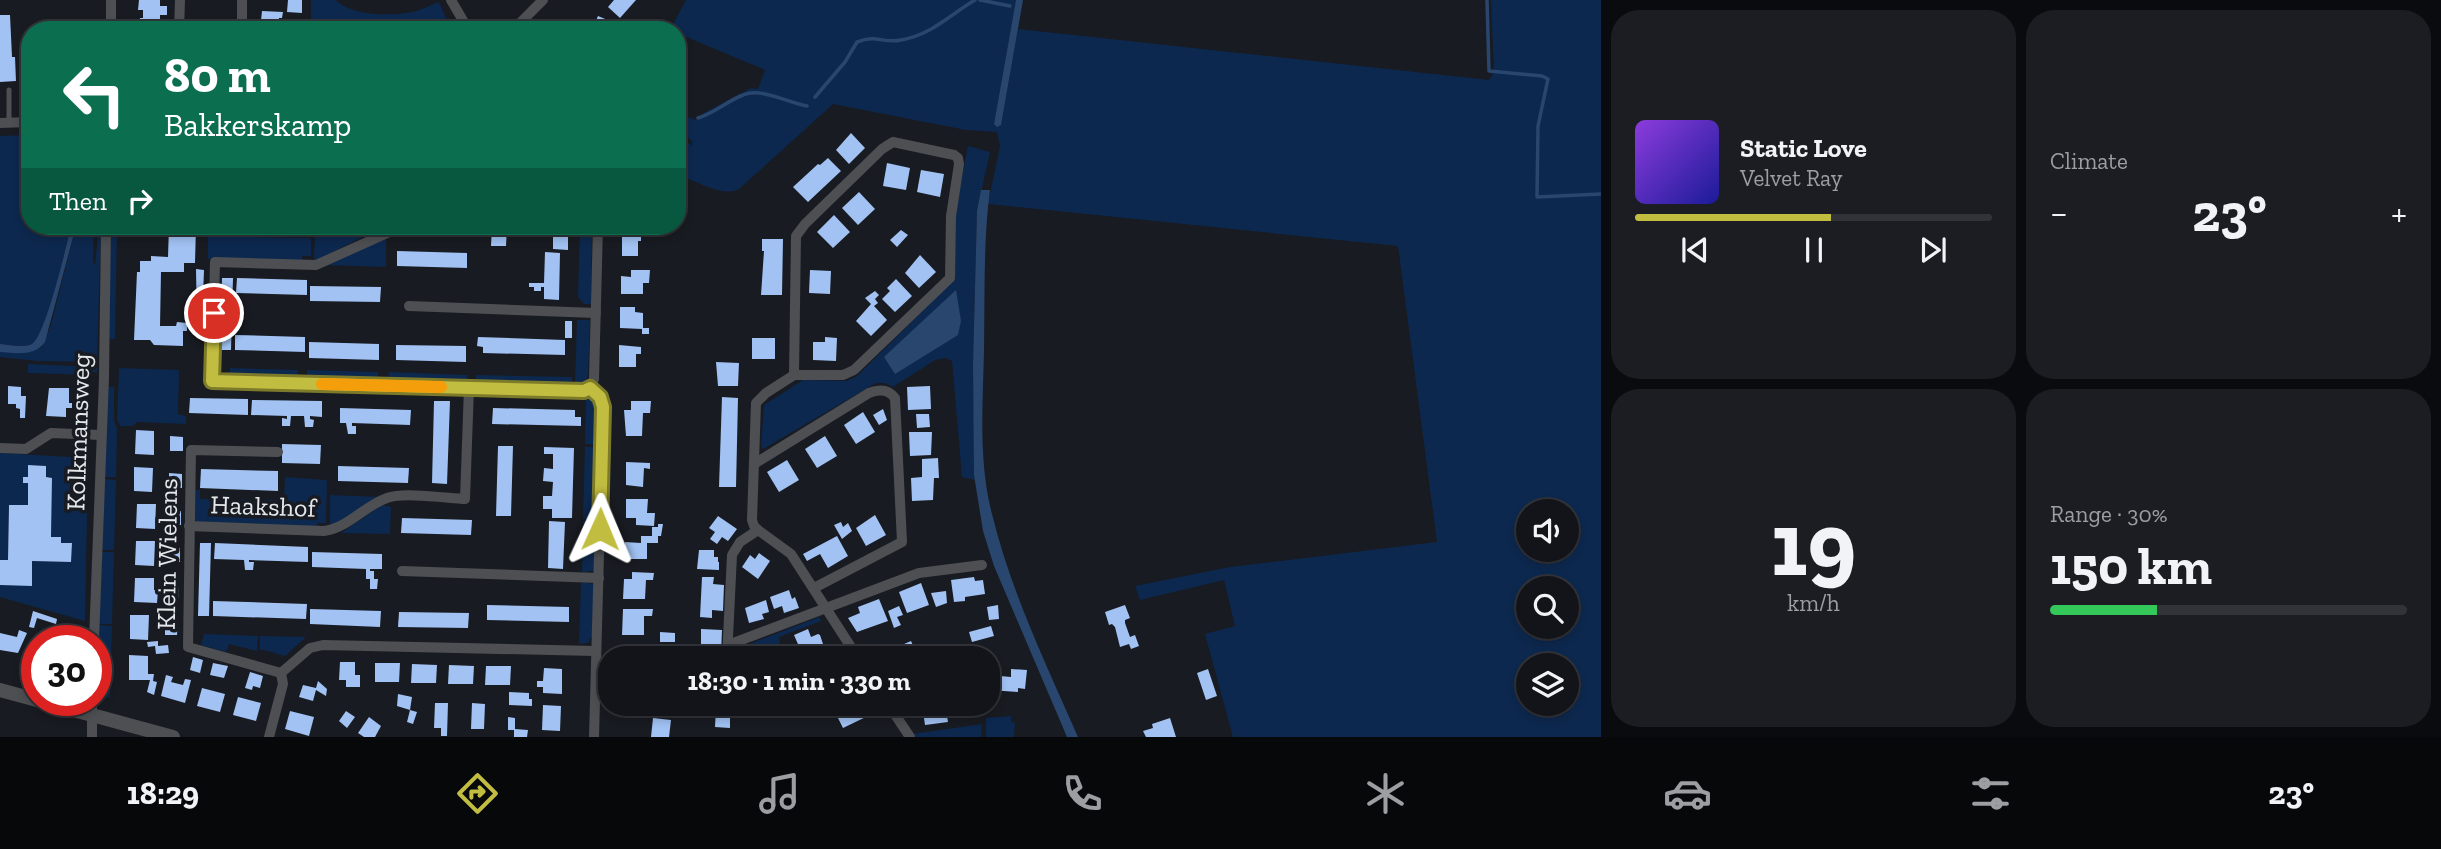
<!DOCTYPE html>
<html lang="en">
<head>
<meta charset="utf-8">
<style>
  :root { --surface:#121419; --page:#1b1d22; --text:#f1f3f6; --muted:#9c9ea2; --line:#313338; --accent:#c1bd40 }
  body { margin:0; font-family:"Zilla Slab",serif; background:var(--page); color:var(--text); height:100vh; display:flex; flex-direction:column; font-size:26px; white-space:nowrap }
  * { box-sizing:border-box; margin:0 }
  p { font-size:23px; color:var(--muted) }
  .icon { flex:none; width:38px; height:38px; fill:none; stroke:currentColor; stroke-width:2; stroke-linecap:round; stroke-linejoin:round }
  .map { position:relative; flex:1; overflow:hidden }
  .sheet { display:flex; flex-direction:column; gap:10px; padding:10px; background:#0a0b0e; width:840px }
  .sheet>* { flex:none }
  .guide { position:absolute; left:21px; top:21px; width:665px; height:214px; border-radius:28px; box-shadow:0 4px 10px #0003,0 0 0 2px var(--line); background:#0b6e4f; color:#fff; overflow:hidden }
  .fabs { position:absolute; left:1516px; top:499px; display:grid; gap:14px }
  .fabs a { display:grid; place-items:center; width:63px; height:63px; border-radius:50%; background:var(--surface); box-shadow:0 4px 10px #0003,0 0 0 2px var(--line); font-size:35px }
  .speed { position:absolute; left:21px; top:625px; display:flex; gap:14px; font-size:35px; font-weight:700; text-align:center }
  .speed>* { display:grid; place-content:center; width:91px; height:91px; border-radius:50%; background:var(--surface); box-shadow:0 4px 10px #0003,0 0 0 2px var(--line); line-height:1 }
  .speed .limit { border:10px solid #d22; background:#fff; color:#111 }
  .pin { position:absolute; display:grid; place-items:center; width:60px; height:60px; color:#fff; margin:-30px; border:4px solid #fff; border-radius:50%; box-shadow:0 2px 7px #0007 }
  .me { position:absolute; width:77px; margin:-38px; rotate:1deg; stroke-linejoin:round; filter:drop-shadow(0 0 5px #0008) }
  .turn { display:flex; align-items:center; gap:24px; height:147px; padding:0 28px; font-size:32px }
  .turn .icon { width:91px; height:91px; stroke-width:2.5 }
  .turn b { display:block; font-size:49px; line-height:60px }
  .then { display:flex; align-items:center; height:66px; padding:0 28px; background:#0003; gap:14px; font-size:26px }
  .big { font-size:52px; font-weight:700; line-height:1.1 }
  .sheet .tile { flex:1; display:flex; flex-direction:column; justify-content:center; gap:10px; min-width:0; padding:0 24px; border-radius:28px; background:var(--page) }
  .sheet .dial { align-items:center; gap:0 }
  .dial b { font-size:91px; line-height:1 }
  .song { display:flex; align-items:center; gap:21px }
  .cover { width:84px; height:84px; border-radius:10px; background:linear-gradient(135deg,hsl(270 70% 55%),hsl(240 70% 35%)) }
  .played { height:7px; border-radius:4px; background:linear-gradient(90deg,var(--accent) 55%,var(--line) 55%) }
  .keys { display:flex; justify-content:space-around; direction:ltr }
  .heat { display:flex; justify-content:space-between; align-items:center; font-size:38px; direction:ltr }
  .charge { height:10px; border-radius:5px; background:linear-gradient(90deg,#34c759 30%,var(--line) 0) }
  .sheet .tiles { flex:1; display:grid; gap:10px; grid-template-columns:repeat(2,1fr) }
  .trip { position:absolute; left:598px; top:646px; width:402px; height:70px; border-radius:28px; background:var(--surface); box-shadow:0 4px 10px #0003,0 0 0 2px var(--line); font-weight:700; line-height:70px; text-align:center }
  .tab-bar { display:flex; height:112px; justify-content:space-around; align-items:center; background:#07080a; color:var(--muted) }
  .tab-bar .icon { width:49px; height:49px }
  .tab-bar .current { color:var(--accent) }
  .tab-bar b { font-size:32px; color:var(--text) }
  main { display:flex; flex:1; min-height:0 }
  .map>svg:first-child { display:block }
</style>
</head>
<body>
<main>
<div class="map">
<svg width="1601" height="737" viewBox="0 0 1601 737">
  <rect width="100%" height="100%" fill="#181b21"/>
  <!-- green -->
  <g fill="#0d284e" fill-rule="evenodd">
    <path d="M311 0H336C350 15 386 16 406 13 417 12 428 6 439 2L451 30H311Z"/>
    <path d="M686 0H1016L994 124 1001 125 1018 29 1489 80 1494 72 1491 0H1601V737H1233L1205 634 1235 626 1224 580 1140 600 1135 586 1230 567 1437 542 1398 246 988 204 1000 146 997 132 966 130 833 104 739 189C723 198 694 180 677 174V134L692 146V141L677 129V119L684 116 697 120 702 114 751 88 758 89 765 70 677 33V30H670ZM1528 511H1566V550H1528ZM1528 588H1566V626H1528ZM1528 665H1566V704H1528Z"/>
    <path d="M30 135V226H71C66 245 46 337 32 344 24 348 9 345 0 344V136Z"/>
    <path d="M968 146 990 152 977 211 973 364 975 480 962 477 952 361 946 358 935 360 893 387 885 383H876L763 449 761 447 764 405 803 380 846 381 856 377 954 280 956 207Z"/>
    <path d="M76 226H94L93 262 95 265 99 226H101L97 362 37 361 0 357V352H30L42 347 51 325Z"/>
    <path d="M110 226H117L115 339H107Z"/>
    <path d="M580 226H592L591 304H584L578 297Z"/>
    <path d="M315 229 360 230 361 238 314 261Z"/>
    <path d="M208 236 311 238V256H302V261L208 259Z"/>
    <path d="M385 239 386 240V267L325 265Z"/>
    <path d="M577 320H590L588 377 583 383 575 385Z"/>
    <path d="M28 364 97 367V372H91L90 375 28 373Z"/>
    <path d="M119 368 179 370 178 414 186 416V424L137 422 132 426H120L117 419Z"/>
    <path d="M230 368 298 370V377L230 375Z"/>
    <path d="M307 370 378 372V379L307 377Z"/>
    <path d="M389 372 467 375V382L388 379Z"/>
    <path d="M476 375 572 377V384L476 382Z"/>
    <path d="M105 387H114V420L117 429 116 477H103Z"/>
    <path d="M586 396C604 404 598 428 598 445L585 444Z"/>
    <path d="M585 447H598L596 519H583Z"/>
    <path d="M0 453 88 458 85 621 0 597V585H32V561L71 562 72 544 61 543V537H51L52 478 46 477V466L29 465 28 477H23V483H28V505H9L8 560H0Z"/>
    <path d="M285 477 327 480 326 523H317V527L201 524 194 520 195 490H200V499L284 500Z"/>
    <path d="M103 479 116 480 114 550H101Z"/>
    <path d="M330 495 381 497 330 528Z"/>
    <path d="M382 505 391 507 390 534 341 533Z"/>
    <path d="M583 521H596L594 571 582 572Z"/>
    <path d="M101 552H114L112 624H99Z"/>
    <path d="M581 582 594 584 592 636 588 643 579 644Z"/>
    <path d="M819 617 821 621 779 637 782 658 735 656 731 658 734 650Z"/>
    <path d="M99 625 112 626 110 698 97 695 98 672 100 667Z"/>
    <path d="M204 634 258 636 257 651 229 644 226 652 201 645Z"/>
    <path d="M260 636 306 637 285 656 260 649Z"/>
    <path d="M1011 716V722L1015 723 1014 737H986V718Z"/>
    <path d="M982 724 981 737H914L912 734Z"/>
  </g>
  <!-- water -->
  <g fill="#29466f">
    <path d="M1016 0H1023L1001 125 997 127 994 124Z"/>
    <path d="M981 190H990C983 243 985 297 984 350 983 404 978 460 992 514 1011 592 1046 664 1078 737H1067L994 566 983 531 974 475 973 364 977 211Z"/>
    <path d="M71 226H76L45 342C35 357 15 353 0 352V344C9 345 24 348 32 344 45 337 67 244 71 226Z"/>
    <path d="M956 290 961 321 958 335 895 374 884 357Z"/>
  </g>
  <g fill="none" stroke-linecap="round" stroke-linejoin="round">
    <!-- stream -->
    <g stroke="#29466f" stroke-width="3.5">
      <path d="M980 0 1010 6"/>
      <path d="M1487 0 1489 71 1542 76 1548 79 1538 126 1537 197 1601 194"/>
      <path d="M815 97 845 62 857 42C878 34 882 44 901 40 933 34 948 16 975 0"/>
      <path d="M698 118C715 113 727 101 743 95 762 87 788 103 807 106"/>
    </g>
  </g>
  <!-- building -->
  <g fill="#a1c2f3">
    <path d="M139 0H160V6H167V15H160V25H167L166 30H143V22H140V18H143V10H138Z"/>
    <path d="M288 0H302V13L287 12Z"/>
    <path d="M614 0H636L620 18 608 7Z"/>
    <path d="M262 11 283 12 282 18H279L278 30H260Z"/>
    <path d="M0 15H10L12 57H15L16 81 0 82Z"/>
    <path d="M598 16 622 26 621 30H592Z"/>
    <path d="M851 133 865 148 849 164 836 150Z"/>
    <path d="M828 158 841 171 808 202 793 187 818 164 820 165Z"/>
    <path d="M887 163 910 168 906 190 883 186Z"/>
    <path d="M921 170 944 174 940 197 917 192Z"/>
    <path d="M859 192 875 209 858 225 842 208Z"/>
    <path d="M834 215 850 232 833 248 817 232Z"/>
    <path d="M169 226H196L195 263H184V272H161L160 326H176L177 322 187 323V331H183V346L154 345 150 340H134L137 272H140V261H151V256L168 257Z"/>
    <path d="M492 226H507L506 246H491Z"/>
    <path d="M553 226H568V250L553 249Z"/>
    <path d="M901 230 908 235 897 247 890 240Z"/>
    <path d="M622 234H641V241H638V256H622Z"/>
    <path d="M762 239H783L782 295H761L764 251H762Z"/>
    <path d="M397 251 467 253V268L397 266Z"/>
    <path d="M545 252 560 253 559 300 544 299V287H541V291H534V287H529V283H544Z"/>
    <path d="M920 255 936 272 919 288 905 273Z"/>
    <path d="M196 269 204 270 202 323H197Z"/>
    <path d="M631 270H650L649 283H643V294H621V276L631 277Z"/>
    <path d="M810 270 831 271 830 294 809 293Z"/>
    <path d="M222 278H233L231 350H220Z"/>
    <path d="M237 278 307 280V295L236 293Z"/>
    <path d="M896 279 912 296 895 312 882 299 890 291 887 288Z"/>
    <path d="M310 286 381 287 380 302 310 301Z"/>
    <path d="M875 291 879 295 875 299 878 303 874 306 887 320 871 336 856 321 871 304 865 298Z"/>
    <path d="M620 307H635V312L643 313V328H649V334H642V329L620 328Z"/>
    <rect x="565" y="321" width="7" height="17"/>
    <path d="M235 335 305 337V352L235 350Z"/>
    <path d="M478 337 565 340V355L483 353V347L477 346Z"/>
    <path d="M825 337 837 338 836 361 813 360V342H825Z"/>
    <rect x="752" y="338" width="23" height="21"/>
    <path d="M309 342 379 344V360L309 358Z"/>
    <path d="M396 345 466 346V362L396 360Z"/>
    <path d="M619 345 641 347V354H636V367H619Z"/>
    <path d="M716 362 739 363 738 386H718Z"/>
    <path d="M8 386 21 387V396H26L25 418H20V409L16 408V404H8Z"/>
    <path d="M930 386 931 409 908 410 907 387Z"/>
    <path d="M49 388H69V403H72V408H66V417L46 416Z"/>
    <path d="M722 397 738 398 736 487H719Z"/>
    <path d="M190 398 248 399V415L189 413Z"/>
    <path d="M252 400 322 401V417L310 416V419L314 420 313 427H305L304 416H291L290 426H282V418L287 419V416L251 415Z"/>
    <path d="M434 401H450L447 484 432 483Z"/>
    <path d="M631 401H651L650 413H643L642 436H626L624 410H631Z"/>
    <path d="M340 408 411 410 410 425 352 423V426H356V434H348L346 423H340Z"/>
    <path d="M493 408 575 410V417H581V426L492 424Z"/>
    <path d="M883 409 887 420 879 425 873 415Z"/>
    <path d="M863 412 875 432 856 444 844 425Z"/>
    <path d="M916 414H929L930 427 917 428Z"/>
    <path d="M136 430 154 431V455L135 454Z"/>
    <path d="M909 432H932L931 455 910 456Z"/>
    <path d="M170 436 183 437V451H170Z"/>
    <path d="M825 436 837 456 817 468 805 449Z"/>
    <path d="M282 444 321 445 320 464 282 463Z"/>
    <path d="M498 446H513L511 516H496Z"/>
    <path d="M544 447 574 448 572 518H552V509H543V496H552L553 482 543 481 544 468 553 469V454H544Z"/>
    <path d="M938 458 939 478H934L933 500 912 501 911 478 922 477V459Z"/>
    <path d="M787 460 799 480 779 492 767 472Z"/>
    <path d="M626 462 650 463V469L644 468 643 487 626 485Z"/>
    <path d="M28 465 46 466V477L52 478 51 537H61V543H72L71 562 32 561V586L0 585V560H8L9 505H28V483H23V477H28Z"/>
    <path d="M338 466 409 468 408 483 338 481Z"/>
    <path d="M134 467 153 468 152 492 134 491Z"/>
    <path d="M201 469 278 471V491L200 488Z"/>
    <path d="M169 473 182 474V488L169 487Z"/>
    <path d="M626 499H648L647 513H655L654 526 636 525V518H626Z"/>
    <path d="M137 504H156L155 529 136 528Z"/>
    <path d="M168 510 181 511V525L168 524Z"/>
    <path d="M875 515 886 535 866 546 856 528Z"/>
    <path d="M718 516 737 529 728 541 722 537 717 544 710 539 715 532 709 528Z"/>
    <path d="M402 518 472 520 471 535 401 533Z"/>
    <path d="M549 521 565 522 563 569 548 568Z"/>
    <path d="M841 522 843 527 848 523 852 531 842 539 834 525Z"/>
    <path d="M658 524H663L661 536H658V543H647V559H625V542L641 543V536H652V527H658Z"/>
    <path d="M837 536 848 556 828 568 820 554 807 561 803 554Z"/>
    <path d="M136 541H155L154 566 135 565Z"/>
    <path d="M200 543H211L209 616H198Z"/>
    <path d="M215 543 308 547V562L249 560V562H254L253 570H245L244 560 214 559Z"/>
    <path d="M167 547 180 548V562L167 561Z"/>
    <path d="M699 550H714V557H718V562H719V570L697 569Z"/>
    <path d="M312 552 382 554V569H370V571H374V579H378L377 589H370V579H366V569L312 567Z"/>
    <path d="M759 553 770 561 758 579 742 567 750 555 755 559Z"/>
    <path d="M632 572 654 573 653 580H646L645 599H623L624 579H632Z"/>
    <path d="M702 577H714L713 584 724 585 723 611 712 610V618L700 617Z"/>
    <path d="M974 577 975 581 983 580 985 594 965 597V601L954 602 951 580Z"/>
    <path d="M135 578H154V590H158L157 603 134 602Z"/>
    <path d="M921 583 929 605 907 613 899 592Z"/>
    <path d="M166 584H179L178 599 166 598Z"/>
    <path d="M789 590 792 599 795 597 799 608 784 613 782 606 774 609 770 597Z"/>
    <path d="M946 591 947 603 936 607 931 593Z"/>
    <path d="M879 599 888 621 857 632 848 618 860 613 858 607Z"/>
    <path d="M766 600 769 612 762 614 764 619 749 623 745 608Z"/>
    <path d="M213 601 307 604 306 619 213 616Z"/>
    <path d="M487 605 569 607V622L487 620Z"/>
    <path d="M998 605 999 619 989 620 987 607Z"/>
    <path d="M1125 605 1130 618 1125 620V623L1130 637 1135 635 1139 646 1131 649 1129 644 1120 647 1115 627 1112 624 1109 625 1105 612Z"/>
    <path d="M899 606 903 615 897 617 901 625 894 628 888 611Z"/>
    <path d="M310 609 381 611 380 627 310 624Z"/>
    <path d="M623 609H653L652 616H644V635H622Z"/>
    <path d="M33 611 57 619 56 624 37 618 34 628 29 627Z"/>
    <path d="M399 612 469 613 468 628 398 627Z"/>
    <path d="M130 615H149L148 640 130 639Z"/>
    <path d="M170 617H175V621H178L177 635H165V621H169Z"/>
    <path d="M991 626 994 636 972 642 969 632Z"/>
    <path d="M701 629 722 630 721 654 701 653Z"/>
    <path d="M808 629 811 637 818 634 820 635 827 656 804 658 794 635Z"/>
    <path d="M19 630 27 633 18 653 0 650V633L17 637Z"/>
    <path d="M660 632 675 633V642H660Z"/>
    <path d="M158 641V646L168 645 169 653 156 654 155 646 148 647 147 642Z"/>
    <path d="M911 641 915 650 907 653 909 658H887L897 654 895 648Z"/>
    <path d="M622 648 649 650V658H622Z"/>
    <path d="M129 655 148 656V674H154L153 681 157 682 154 695 147 692 150 680H129Z"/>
    <path d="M193 657 203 660 200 673 190 670Z"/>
    <path d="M340 662H355V675H360V687H346V680H339Z"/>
    <path d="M213 663 228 666 224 678 210 675Z"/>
    <path d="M375 663H400L399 682H375Z"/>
    <path d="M412 664 437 665 436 683H411Z"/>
    <path d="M449 665 474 666 473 684H448Z"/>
    <path d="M486 666H511L510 685H485Z"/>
    <path d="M544 668 562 669V694L543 693V687H537V681H543Z"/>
    <path d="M1011 669 1027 670 1025 689 1018 688V692L989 690V675L1011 677Z"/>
    <path d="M1208 669 1217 696 1206 700 1197 673Z"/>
    <path d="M250 672 263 676 260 688 253 686 252 690 245 688Z"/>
    <path d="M166 675 173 677 171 682 183 685 185 679 191 680 185 703 161 696Z"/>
    <path d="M318 681 327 689 326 696 316 690 313 701 299 697 303 685 316 688Z"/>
    <path d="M202 688 225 694 220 712 197 706Z"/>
    <path d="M509 692 529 693V699H532V706L509 705Z"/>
    <path d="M398 694 412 697 410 710 417 712 413 724 407 722 410 710 397 706Z"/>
    <path d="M238 697 261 703 256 721 233 715Z"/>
    <path d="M435 703H448L447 736H441V728H434Z"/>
    <path d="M472 703 485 704 484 729H471Z"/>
    <path d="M689 704H704V712L689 711Z"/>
    <path d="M741 704H769V711L741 710Z"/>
    <path d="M849 704 851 707 863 704 870 715 843 728 837 716 841 714 838 708Z"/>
    <path d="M945 704 948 722 925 725 922 705Z"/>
    <path d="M543 705 561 706 560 731 542 730Z"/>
    <path d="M716 707 730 708V728L715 727Z"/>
    <path d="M290 711 314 717 309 736 285 729Z"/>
    <path d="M346 711 355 717 347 728 339 721Z"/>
    <path d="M369 717 381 726 375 737H364L358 733Z"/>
    <path d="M508 717 515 718V729L528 730 527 737H514V730H508Z"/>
    <path d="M653 718 671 720 669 737H651Z"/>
    <path d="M1170 718 1176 737H1146L1143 731 1153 728 1152 724Z"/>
  </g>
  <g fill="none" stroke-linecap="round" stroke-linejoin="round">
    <!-- service -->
    <path stroke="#4d4f52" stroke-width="5" d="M9 123V90"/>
    <!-- minor -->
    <g stroke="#4d4f52" stroke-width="10">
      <path d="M242 0V30"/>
      <path d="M451 0 465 24V30"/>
      <path d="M111 30V0"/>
      <path d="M179 30 180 0"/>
      <path d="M490 30 520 23 543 0"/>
      <path d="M0 123 30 122"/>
      <path d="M893 142 954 155 958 158 959 164 951 216 950 278 854 370 843 375H794L796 236 805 224 882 149Z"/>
      <path d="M462 226V232L394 230 316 265 215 262 212 381 584 391 590 388"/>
      <path d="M409 306 596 313"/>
      <path d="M794 375 766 393 756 403 752 520 754 526 758 530 791 554 858 658"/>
      <path d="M0 448 26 449 51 433 101 435"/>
      <path d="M278 452 191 450 188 647 281 673"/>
      <path d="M754 464 869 393C879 389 888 389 895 398L902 542 814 588"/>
      <path d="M189 526 324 531C348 528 364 506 387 498 404 492 446 498 465 499L469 387"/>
      <path d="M402 571 599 578"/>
      <path d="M94 640 104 378 106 226"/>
      <path d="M728 645 919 573 982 565"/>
      <path d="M727 658 732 555 740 542 758 530"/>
      <path d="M281 673 310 648 323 645 595 651"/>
      <path d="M92 700V737"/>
      <path d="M888 704 910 737"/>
      <path d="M269 737 283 684 281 673"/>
      <path d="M594 737 603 407 600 397 590 388 594 379 598 226"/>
    </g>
    <!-- tertiary -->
    <path stroke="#4d4f52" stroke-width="14" d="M0 690 173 737"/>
  </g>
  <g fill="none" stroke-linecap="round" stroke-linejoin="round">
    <!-- route casing -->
    <g stroke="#7d7b2a" stroke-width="18">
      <path id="route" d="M214 313 212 381 584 391 590 388 600 397 603 407 600 529"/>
    </g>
    <!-- route -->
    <use href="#route" stroke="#c1bd40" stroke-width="12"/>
    <!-- slow -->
    <path stroke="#f59e0b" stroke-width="12" d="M322 384 441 387"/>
  </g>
  <g text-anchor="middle" stroke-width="7" stroke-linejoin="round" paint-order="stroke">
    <!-- street labels -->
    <g font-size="26" fill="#e5e8eb" stroke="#181b21">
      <text transform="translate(78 432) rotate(-88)" y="9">Kolkmansweg</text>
      <text transform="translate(263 506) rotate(2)" y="9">Haakshof</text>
      <text transform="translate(167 554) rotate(-89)" y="9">Klein Wielens</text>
    </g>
  </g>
</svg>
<div class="fabs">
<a><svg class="icon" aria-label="sound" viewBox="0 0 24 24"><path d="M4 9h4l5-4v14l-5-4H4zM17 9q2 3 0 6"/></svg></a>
<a><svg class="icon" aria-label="search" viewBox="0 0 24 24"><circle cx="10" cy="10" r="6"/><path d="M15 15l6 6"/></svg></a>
<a><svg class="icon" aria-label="layers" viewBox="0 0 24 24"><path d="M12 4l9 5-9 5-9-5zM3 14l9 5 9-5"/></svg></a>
</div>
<div class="speed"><div class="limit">30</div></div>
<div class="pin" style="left:214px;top:313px;background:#d93025"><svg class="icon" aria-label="arrive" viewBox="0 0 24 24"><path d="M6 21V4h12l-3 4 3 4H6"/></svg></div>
<svg class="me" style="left:600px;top:529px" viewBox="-20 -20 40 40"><path d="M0-17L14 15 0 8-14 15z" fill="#c1bd40" stroke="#fff" stroke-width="4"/></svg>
<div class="trip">18:30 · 1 min · 330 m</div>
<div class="guide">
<div class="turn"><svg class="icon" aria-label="left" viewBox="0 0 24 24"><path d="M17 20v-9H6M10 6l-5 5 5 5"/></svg><div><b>80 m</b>Bakkerskamp</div></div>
<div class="then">Then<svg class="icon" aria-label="right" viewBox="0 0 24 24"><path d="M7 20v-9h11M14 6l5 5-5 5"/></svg></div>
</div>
</div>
<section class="sheet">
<div class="tiles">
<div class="tile">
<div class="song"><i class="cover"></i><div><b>Static Love</b><p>Velvet Ray</p></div></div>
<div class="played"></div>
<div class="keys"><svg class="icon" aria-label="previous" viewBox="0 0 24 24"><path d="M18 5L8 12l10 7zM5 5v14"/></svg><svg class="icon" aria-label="pause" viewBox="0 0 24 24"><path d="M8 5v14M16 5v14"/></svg><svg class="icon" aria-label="next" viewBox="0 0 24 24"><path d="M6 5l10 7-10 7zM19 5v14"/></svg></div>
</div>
<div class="tile"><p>Climate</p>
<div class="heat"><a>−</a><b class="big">23°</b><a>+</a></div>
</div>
<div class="tile dial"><b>19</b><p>km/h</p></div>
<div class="tile"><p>Range · 30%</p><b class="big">150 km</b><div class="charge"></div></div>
</div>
</section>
</main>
<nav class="tab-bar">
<b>18:29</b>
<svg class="icon current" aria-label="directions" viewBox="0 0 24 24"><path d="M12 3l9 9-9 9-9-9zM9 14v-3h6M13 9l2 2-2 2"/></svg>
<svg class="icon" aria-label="music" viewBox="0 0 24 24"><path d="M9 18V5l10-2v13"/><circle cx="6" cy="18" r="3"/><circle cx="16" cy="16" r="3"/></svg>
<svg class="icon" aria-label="phone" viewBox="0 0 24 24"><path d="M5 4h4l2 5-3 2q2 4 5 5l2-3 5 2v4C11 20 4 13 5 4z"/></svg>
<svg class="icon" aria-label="climate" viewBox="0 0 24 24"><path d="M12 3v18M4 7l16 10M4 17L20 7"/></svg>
<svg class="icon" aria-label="car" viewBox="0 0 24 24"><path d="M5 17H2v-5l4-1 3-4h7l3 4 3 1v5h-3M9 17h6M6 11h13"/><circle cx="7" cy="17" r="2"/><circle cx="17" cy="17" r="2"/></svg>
<svg class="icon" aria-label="filters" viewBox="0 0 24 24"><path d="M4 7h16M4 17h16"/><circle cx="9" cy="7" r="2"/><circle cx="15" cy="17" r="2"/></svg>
<b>23°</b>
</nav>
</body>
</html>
